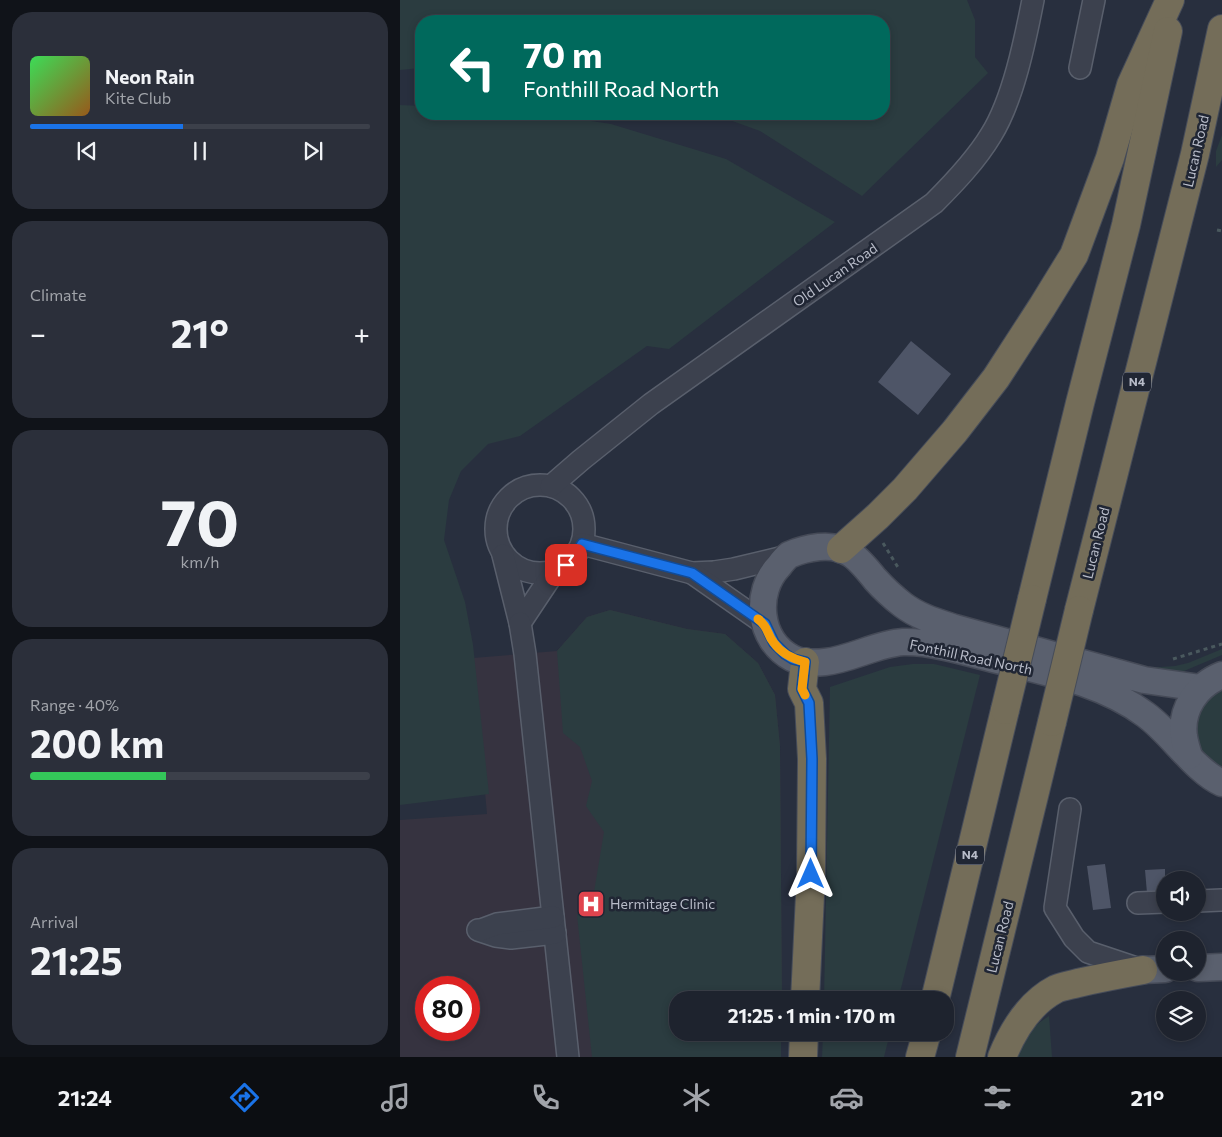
<!DOCTYPE html>
<html lang="en">
<head>
<meta charset="utf-8">
<style>
  :root { --surface:#1e232e; --page:#2b2f3a; --text:#f1f3f6; --muted:#a1a4aa; --line:#3c404a; --accent:#1a73e8 }
  body { margin:0; font-family:Commissioner,sans-serif; background:var(--page); color:var(--text); height:100vh; display:flex; flex-direction:column; font-size:19px; white-space:nowrap }
  * { box-sizing:border-box; margin:0 }
  p { font-size:16px; color:var(--muted) }
  .icon { flex:none; width:28px; height:28px; fill:none; stroke:currentColor; stroke-width:2; stroke-linecap:round; stroke-linejoin:round }
  .map { position:relative; flex:1; overflow:hidden }
  .panel { display:flex; flex-direction:column; gap:12px; padding:12px; background:#101319; width:400px }
  .panel>* { flex:none }
  .hud { position:absolute; left:15px; top:15px; width:475px; height:105px; border-radius:20px; box-shadow:0 2px 8px #0003,0 0 0 1px var(--line); background:#00695c; color:#fff; overflow:hidden }
  .controls { position:absolute; left:756px; top:871px; display:grid; gap:10px }
  .controls a { display:grid; place-items:center; width:50px; height:50px; border-radius:50%; background:var(--surface); box-shadow:0 2px 8px #0003,0 0 0 1px var(--line); font-size:25px }
  .speed { position:absolute; left:15px; top:976px; display:flex; gap:10px; font-size:25px; font-weight:700; text-align:center }
  .speed>* { display:grid; place-content:center; width:65px; height:65px; border-radius:50%; background:var(--surface); box-shadow:0 2px 8px #0003,0 0 0 1px var(--line); line-height:1 }
  .speed .limit { border:8px solid #d22; background:#fff; color:#111 }
  .pin { position:absolute; display:grid; place-items:center; width:42px; height:42px; color:#fff; margin:-21px; border-radius:10px; box-shadow:0 2px 8px #0006 }
  .me { position:absolute; width:55px; margin:-28px; rotate:0deg; stroke-linejoin:round; filter:drop-shadow(0 0 4px #0008) }
  .turn { display:flex; align-items:center; gap:18px; height:105px; padding:0 25px; font-size:22px }
  .turn .icon { width:65px; height:65px; stroke-width:2.5 }
  .turn b { display:block; font-size:35px; line-height:42px }
  .big { font-size:38px; font-weight:700; line-height:1.1 }
  .panel .tile { flex:1; display:flex; flex-direction:column; justify-content:center; gap:8px; min-width:0; padding:0 18px; border-radius:20px; background:var(--page) }
  .panel .dial { align-items:center; gap:0 }
  .dial b { font-size:65px; line-height:1 }
  .song { display:flex; align-items:center; gap:15px }
  .cover { width:60px; height:60px; border-radius:8px; background:linear-gradient(135deg,hsl(130 70% 55%),hsl(30 70% 35%)) }
  .played { height:5px; border-radius:2px; background:linear-gradient(90deg,var(--accent) 45%,var(--line) 45%) }
  .keys { display:flex; justify-content:space-around; direction:ltr }
  .heat { display:flex; justify-content:space-between; align-items:center; font-size:28px; direction:ltr }
  .charge { height:8px; border-radius:4px; background:linear-gradient(90deg,#34c759 40%,var(--line) 0) }
  .trip { position:absolute; left:269px; top:991px; width:285px; height:50px; border-radius:20px; background:var(--surface); box-shadow:0 2px 8px #0003,0 0 0 1px var(--line); font-weight:700; line-height:50px; text-align:center }
  .tabs { display:flex; height:80px; justify-content:space-around; align-items:center; background:#0c0e12; color:var(--muted) }
  .tabs .icon { width:35px; height:35px }
  .tabs .current { color:var(--accent) }
  .tabs b { font-size:22px; color:var(--text) }
  main { display:flex; flex:1; min-height:0 }
  .map>svg:first-child { display:block }
</style>
</head>
<body>
<main>
<section class="panel">
<div class="tile">
<div class="song"><i class="cover"></i><div><b>Neon Rain</b><p>Kite Club</p></div></div>
<div class="played"></div>
<div class="keys"><svg class="icon" aria-label="previous" viewBox="0 0 24 24"><path d="M18 5L8 12l10 7zM5 5v14"/></svg><svg class="icon" aria-label="pause" viewBox="0 0 24 24"><path d="M8 5v14M16 5v14"/></svg><svg class="icon" aria-label="next" viewBox="0 0 24 24"><path d="M6 5l10 7-10 7zM19 5v14"/></svg></div>
</div>
<div class="tile"><p>Climate</p>
<div class="heat"><a>−</a><b class="big">21°</b><a>+</a></div>
</div>
<div class="tile dial"><b>70</b><p>km/h</p></div>
<div class="tile"><p>Range · 40%</p><b class="big">200 km</b><div class="charge"></div></div>
<div class="tile"><p>Arrival</p><b class="big">21:25</b></div>
</section>
<div class="map">
<svg width="822" height="1057" viewBox="0 0 822 1057">
  <rect width="100%" height="100%" fill="#282f3e"/>
  <!-- medical -->
  <path fill="#363340" fill-rule="evenodd" d="M210 610 287 629 325 634 358 663 375 695 380 746 382 1000H278V1032L381 1033V1057H0V820L87 814 73 658 157 651 187 617ZM26 988H69V1030H26Z"/>
  <!-- green -->
  <g fill="#2b3c40">
    <path d="M0 0H567L575 20V57L588 73 462 196 360 131 313 114H484V21H21V68L0 70Z"/>
    <path d="M0 105 21 106V114H145L211 124 326 159 435 222 269 349 247 346 120 436 88 444 61 471 49 500 44 540 65 602 73 645 89 794 0 805Z"/>
    <path d="M822 135V160L816 167V151Z"/>
    <path d="M210 610 287 629 325 634 358 663 375 695 380 746 382 1000H278V1032L381 1033V1057H192L177 915 194 892 204 832 186 806 192 781 180 747 163 733 157 651 187 617Z"/>
    <path d="M822 649V655L784 671 771 672 744 668 775 666 788 663Z"/>
    <path d="M513 664H534L580 675 498 1000H424L430 687 490 667Z"/>
    <path d="M822 688V769C816 765 808 760 804 754 792 738 795 715 807 700 810 695 817 692 822 688Z"/>
    <path d="M649 1016 652 1057H616C624 1037 630 1028 649 1016Z"/>
    <path d="M423 1033V1032L490 1033 484 1057H422Z"/>
  </g>
  <!-- building -->
  <g fill="#4e5567">
    <path d="M511 341 551 374 518 415 478 382Z"/>
    <path d="M705 864 711 908 693 910 687 866Z"/>
    <path d="M765 869V892L747 893 745 870Z"/>
  </g>
  <g fill="none" stroke-linecap="round" stroke-linejoin="round">
    <!-- minor casing -->
    <g stroke="#595f6c" stroke-width="24">
      <g id="minor">
        <path d="M680 68 694 0"/>
        <circle cx="140" cy="529" r="44"/>
        <path d="M151 486 181 460 251 404 534 203C555 182 576 160 591 135 613 100 625 41 633 0"/>
        <path d="M182 544 292 573 314 572 334 569 388 556"/>
        <path d="M103 555 120 623 154 572"/>
        <path d="M292 573 365 624"/>
        <path d="M120 623 125 654 168 1057"/>
        <path d="M670 809 655 908 674 938 688 952 742 970"/>
        <path d="M798 901 822 900"/>
        <path d="M738 903 765 902"/>
        <path d="M78 930 96 936 111 938 155 933"/>
        <path d="M81 930 97 924 153 917"/>
      </g>
    </g>
    <!-- major casing -->
    <g stroke="#454a57" stroke-width="29">
      <g id="major">
        <path d="M801 688 744 680 555 628C537 622 519 617 503 605 494 598 483 588 475 579 459 559 447 544 419 547 409 548 398 551 389 555 385 558 382 562 379 566 354 592 358 640 392 658 401 663 415 663 425 662 452 659 476 644 503 642 529 641 567 652 593 659 645 672 702 682 746 715 771 733 795 771 822 783"/>
        <path d="M789 756C787 750 785 743 784 737 780 709 797 685 822 675"/>
        <path d="M798 968 822 967"/>
        <path d="M743 970 765 969"/>
      </g>
    </g>
    <!-- highway casing -->
    <g stroke="#464c59" stroke-width="30">
      <g id="highway">
        <path d="M441 549 478 516 505 489 555 431 596 378 642 307 674 255 710 158 731 85 770 0"/>
        <path d="M632 599 680 403 726 225 768 31"/>
        <path d="M679 610 795 154 822 29"/>
        <path d="M405 662 402 689 409 703 412 759 411 874 405 1000"/>
        <path d="M535 1000 605 710"/>
        <path d="M403 1057 404 1032"/>
        <path d="M520 1057 527 1032"/>
        <path d="M570 1057 652 722"/>
        <path d="M602 1057C613 1030 629 1003 656 989 663 986 671 985 678 983 700 978 721 974 743 970"/>
      </g>
    </g>
    <!-- path -->
    <g stroke="#4a595e" stroke-width="3" stroke-dasharray="4 4" stroke-linecap="butt">
      <path d="M817 230 822 231"/>
      <path d="M483 543 499 569"/>
      <path d="M773 659 822 644"/>
    </g>
    <!-- minor -->
    <use href="#minor" stroke="#3c414e" stroke-width="21"/>
    <!-- major -->
    <use href="#major" stroke="#5a606e" stroke-width="26"/>
    <!-- highway -->
    <use href="#highway" stroke="#746d59" stroke-width="28"/>
    <!-- highway-bridge casing -->
    <g stroke="#464c59" stroke-width="30" stroke-linecap="butt">
      <g id="highway-bridge">
        <path d="M605 710 632 599"/>
        <path d="M652 722 679 610"/>
      </g>
    </g>
    <!-- highway-bridge -->
    <use href="#highway-bridge" stroke="#746d59" stroke-width="28"/>
  </g>
  <g fill="none" stroke-linecap="round" stroke-linejoin="round">
    <!-- route casing -->
    <g stroke="#114b97" stroke-width="12">
      <path id="route" d="M166 565 175 556 182 544 292 573 365 624 374 643 385 654 393 659 405 662 402 689 409 703 412 759 411 874"/>
    </g>
    <!-- route -->
    <use href="#route" stroke="#1a73e8" stroke-width="9"/>
    <!-- slow -->
    <path stroke="#f59e0b" stroke-width="9" d="M358 619C369 627 366 633 374 643 381 653 393 659 405 662L402 689 405 695"/>
  </g>
  <!-- icons -->
  <defs>
    <g id="hospital-square" transform="scale(1.4375)"><rect x="-9" y="-9" width="18" height="18" rx="4" fill="#e0444e" stroke="#202634"/><path d="M-5-5h3v3.5h4V-5h3V5h-3V1.5h-4V5h-3Z" fill="#fff"/></g>
  </defs>
  <g fill-rule="evenodd">
    <use href="#hospital-square" x="191" y="904"/>
  </g>
  <g text-anchor="middle" stroke-width="5" stroke-linejoin="round" paint-order="stroke">
    <!-- shield labels -->
    <g fill="#202634" stroke="#8a8f9c" stroke-width="1">
      <rect x="723" y="372.5" width="28" height="19" rx="4"/>
      <rect x="556" y="845.5" width="28" height="19" rx="4"/>
    </g>
    <g font-size="12" font-weight="bold" fill="#b8bcc9">
      <text x="737" y="386">N4</text>
      <text x="570" y="859">N4</text>
    </g>
    <!-- street labels -->
    <g font-size="14" fill="#b8bcc9" stroke="#202634">
      <text transform="translate(796 151) rotate(-77)" y="5">Lucan Road</text>
      <text transform="translate(435 275) rotate(-35)" y="5">Old Lucan Road</text>
      <text transform="translate(696 543) rotate(-76)" y="5">Lucan Road</text>
      <text transform="translate(571 657) rotate(12)" y="5">Fonthill Road North</text>
      <text transform="translate(600 937) rotate(-76)" y="5">Lucan Road</text>
    </g>
    <!-- poi labels -->
    <g font-size="14" fill="#b8bcc9" stroke="#202634" text-anchor="start">
      <text x="210" y="909">Hermitage Clinic</text>
    </g>
  </g>
</svg>
<div class="controls">
<a><svg class="icon" aria-label="sound" viewBox="0 0 24 24"><path d="M4 9h4l5-4v14l-5-4H4zM17 9q2 3 0 6"/></svg></a>
<a><svg class="icon" aria-label="search" viewBox="0 0 24 24"><circle cx="10" cy="10" r="6"/><path d="M15 15l6 6"/></svg></a>
<a><svg class="icon" aria-label="layers" viewBox="0 0 24 24"><path d="M12 4l9 5-9 5-9-5zM3 14l9 5 9-5"/></svg></a>
</div>
<div class="speed"><div class="limit">80</div></div>
<div class="pin" style="left:166px;top:565px;background:#d93025"><svg class="icon" aria-label="arrive" viewBox="0 0 24 24"><path d="M6 21V4h12l-3 4 3 4H6"/></svg></div>
<svg class="me" style="left:411px;top:874px" viewBox="-20 -20 40 40"><path d="M0-17L14 15 0 8-14 15z" fill="#1a73e8" stroke="#fff" stroke-width="4"/></svg>
<div class="trip">21:25 · 1 min · 170 m</div>
<div class="hud">
<div class="turn"><svg class="icon" aria-label="left" viewBox="0 0 24 24"><path d="M17 20v-9H6M10 6l-5 5 5 5"/></svg><div><b>70 m</b>Fonthill Road North</div></div>
</div>
</div>
</main>
<nav class="tabs">
<b>21:24</b>
<svg class="icon current" aria-label="directions" viewBox="0 0 24 24"><path d="M12 3l9 9-9 9-9-9zM9 14v-3h6M13 9l2 2-2 2"/></svg>
<svg class="icon" aria-label="music" viewBox="0 0 24 24"><path d="M9 18V5l10-2v13"/><circle cx="6" cy="18" r="3"/><circle cx="16" cy="16" r="3"/></svg>
<svg class="icon" aria-label="phone" viewBox="0 0 24 24"><path d="M5 4h4l2 5-3 2q2 4 5 5l2-3 5 2v4C11 20 4 13 5 4z"/></svg>
<svg class="icon" aria-label="climate" viewBox="0 0 24 24"><path d="M12 3v18M4 7l16 10M4 17L20 7"/></svg>
<svg class="icon" aria-label="car" viewBox="0 0 24 24"><path d="M5 17H2v-5l4-1 3-4h7l3 4 3 1v5h-3M9 17h6M6 11h13"/><circle cx="7" cy="17" r="2"/><circle cx="17" cy="17" r="2"/></svg>
<svg class="icon" aria-label="filters" viewBox="0 0 24 24"><path d="M4 7h16M4 17h16"/><circle cx="9" cy="7" r="2"/><circle cx="15" cy="17" r="2"/></svg>
<b>21°</b>
</nav>
</body>
</html>
